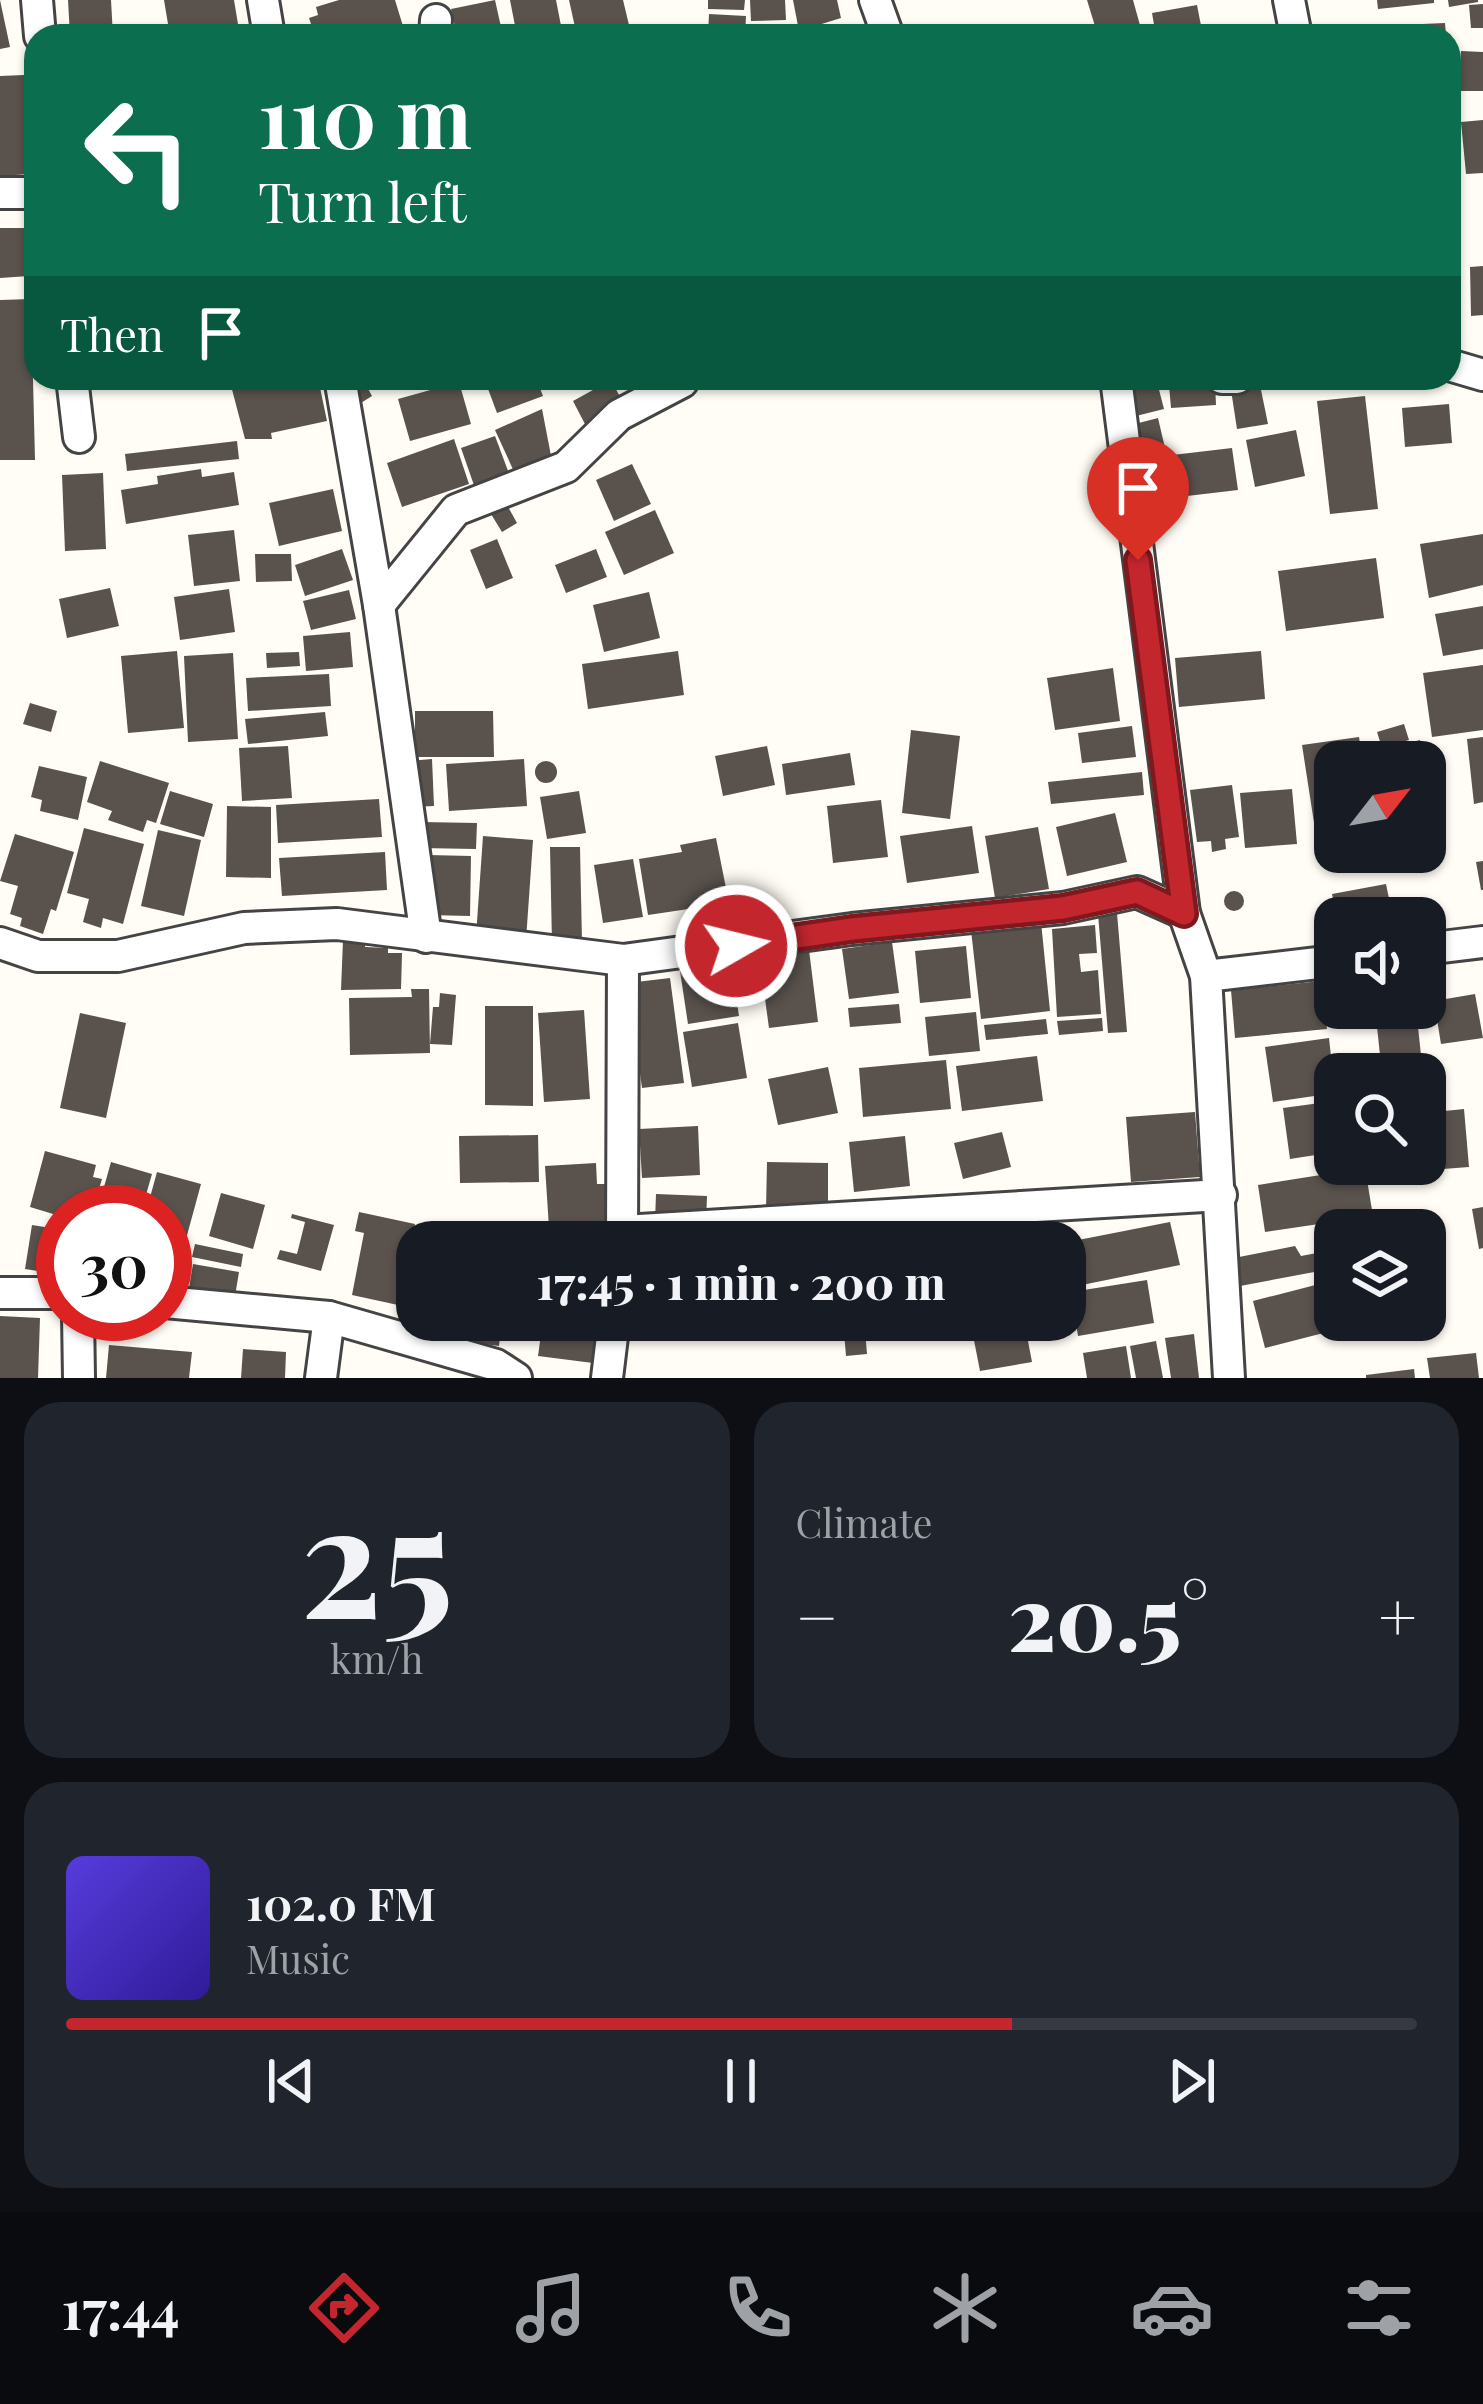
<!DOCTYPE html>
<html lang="en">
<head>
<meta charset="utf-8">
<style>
  :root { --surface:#171b24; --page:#20242c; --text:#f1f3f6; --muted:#9ea1a6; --line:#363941; --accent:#c4262e }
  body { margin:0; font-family:"Playfair Display",serif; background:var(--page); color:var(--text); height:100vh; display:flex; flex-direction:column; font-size:45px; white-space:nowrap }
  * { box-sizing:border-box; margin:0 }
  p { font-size:39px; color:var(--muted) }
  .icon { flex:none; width:66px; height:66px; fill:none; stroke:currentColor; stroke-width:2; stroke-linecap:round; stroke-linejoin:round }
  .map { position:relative; height:1378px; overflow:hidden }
  .sheet { display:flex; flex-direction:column; gap:24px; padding:24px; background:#0d0f14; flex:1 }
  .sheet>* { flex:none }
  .banner { position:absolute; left:24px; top:24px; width:1437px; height:366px; border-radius:36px; box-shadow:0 3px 9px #0004; background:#0b6e4f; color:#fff; overflow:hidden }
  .needle { width:78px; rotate:59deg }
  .tools { position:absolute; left:1314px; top:741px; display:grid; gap:24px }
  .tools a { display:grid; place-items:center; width:132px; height:132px; border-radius:24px; background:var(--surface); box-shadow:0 3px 9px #0004; font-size:60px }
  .speed { position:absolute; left:36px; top:1185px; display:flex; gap:24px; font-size:60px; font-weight:700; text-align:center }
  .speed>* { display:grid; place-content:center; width:156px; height:156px; border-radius:50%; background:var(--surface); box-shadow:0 3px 9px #0004; line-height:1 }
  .speed .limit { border:18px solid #d22; background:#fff; color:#111 }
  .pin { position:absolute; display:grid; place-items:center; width:102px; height:102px; color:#fff; margin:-123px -51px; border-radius:50% 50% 50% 0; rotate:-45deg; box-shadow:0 0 12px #0007 }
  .pin .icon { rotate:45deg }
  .me { position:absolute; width:132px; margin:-66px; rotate:82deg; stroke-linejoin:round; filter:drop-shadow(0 0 9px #0008) }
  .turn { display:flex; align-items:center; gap:42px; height:252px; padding:0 36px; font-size:54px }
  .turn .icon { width:156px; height:156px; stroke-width:2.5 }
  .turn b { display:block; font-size:84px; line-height:102px }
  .then { display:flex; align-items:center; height:114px; padding:0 36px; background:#0003; gap:24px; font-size:45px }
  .big { font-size:90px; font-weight:800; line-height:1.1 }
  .sheet .tile { flex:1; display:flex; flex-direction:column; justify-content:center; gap:18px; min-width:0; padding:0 42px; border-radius:36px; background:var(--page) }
  .sheet .dial { align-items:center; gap:0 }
  .dial b { font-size:156px; line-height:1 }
  .song { display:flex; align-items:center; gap:36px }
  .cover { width:144px; height:144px; border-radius:18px; background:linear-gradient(135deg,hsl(250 70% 55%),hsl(250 70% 35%)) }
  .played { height:12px; border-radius:6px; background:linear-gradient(90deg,var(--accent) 70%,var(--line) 70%) }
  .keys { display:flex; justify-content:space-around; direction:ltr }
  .heat { display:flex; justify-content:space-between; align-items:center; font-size:66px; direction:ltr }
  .sheet .tiles { flex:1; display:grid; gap:24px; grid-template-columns:1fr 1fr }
  .tile:last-child { grid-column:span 2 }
  .trip { position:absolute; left:396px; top:1221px; width:690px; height:120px; border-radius:36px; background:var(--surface); box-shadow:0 3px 9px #0004; font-weight:800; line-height:120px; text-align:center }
  .dock { display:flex; height:192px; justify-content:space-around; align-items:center; background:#090b0e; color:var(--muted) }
  .dock .icon { width:84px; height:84px }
  .dock .current { color:var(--accent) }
  .dock b { font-size:54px; color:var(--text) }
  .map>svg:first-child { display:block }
</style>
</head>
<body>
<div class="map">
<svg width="1483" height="1378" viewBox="0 0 1483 1378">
  <rect width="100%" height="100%" fill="#fffdf5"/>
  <!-- building -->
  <g fill="#5a524d">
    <path d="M0 0 10 47 0 49Z"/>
    <path d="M68 0H111L113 36H70Z"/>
    <path d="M164 0H234L240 36H170Z"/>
    <path d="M339 0H395L406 36H315L309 18 318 15 316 7Z"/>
    <path d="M495 0 503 36H457L451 9Z"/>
    <path d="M510 0H556L563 36H517Z"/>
    <path d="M569 0H623L629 25 577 36Z"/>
    <path d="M708 0H745L744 10 708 9Z"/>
    <path d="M750 0H785L786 20 751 21Z"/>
    <path d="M793 0H837L841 18 799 31Z"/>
    <path d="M1087 0H1133L1143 36H1098Z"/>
    <path d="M1377 0H1434V3L1378 9Z"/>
    <path d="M1448 0H1478V2L1449 7Z"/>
    <path d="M1483 4V28H1471L1469 5Z"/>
    <path d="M1197 5 1203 36H1156L1152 13Z"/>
    <path d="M709 14 746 16 745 36H708Z"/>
    <path d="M1445 23 1446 36H1401L1400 25Z"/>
    <path d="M144 28V36H116L115 30Z"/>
    <path d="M1461 51 1483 52V91H1460Z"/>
    <path d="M24 75 31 174 0 176V76Z"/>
    <path d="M1483 120V173L1466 174 1461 122Z"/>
    <path d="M0 228H29V276L0 278Z"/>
    <path d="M1483 266V315L1471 316 1470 267Z"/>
    <path d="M31 299 35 460H0V300Z"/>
    <path d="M229 378H318L327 421 271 433 272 439H245Z"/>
    <path d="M484 378H536L543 396 497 413Z"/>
    <path d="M1118 378H1156L1164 409 1128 418Z"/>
    <path d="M611 380 625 406 587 428 573 401Z"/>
    <path d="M364 381 372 396 356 406 347 391Z"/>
    <path d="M459 382 471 424 410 441 398 399Z"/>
    <path d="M1215 382 1216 405 1171 408 1169 385Z"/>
    <path d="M1260 385 1268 424 1237 429 1231 390Z"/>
    <path d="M1365 396 1378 509 1330 514 1317 401Z"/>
    <path d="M1449 404 1452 443 1405 447 1402 408Z"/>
    <path d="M542 409 552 461 516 476 495 430Z"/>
    <path d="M1158 418 1165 448 1135 455 1127 426Z"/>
    <path d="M1296 430 1305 476 1255 487 1246 440Z"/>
    <path d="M495 436 511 479 476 491 461 448Z"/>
    <path d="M454 439 469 484 402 507 387 463Z"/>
    <path d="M237 441 239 459 127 471 125 454Z"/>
    <path d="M1232 448 1238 490 1136 502 1130 460Z"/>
    <path d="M632 464 651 504 614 521 596 480Z"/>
    <path d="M201 469 202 477 234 472 239 505 126 524 121 490 158 484 157 476Z"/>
    <path d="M103 473 106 549 65 551 62 475Z"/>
    <path d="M333 489 342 531 279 546 269 503Z"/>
    <path d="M507 505 517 523 502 532 491 514Z"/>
    <path d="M655 510 674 553 624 575 605 532Z"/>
    <path d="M234 530 240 581 194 586 188 535Z"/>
    <path d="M1483 534V585L1429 598 1420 544Z"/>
    <path d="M497 539 513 578 486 589 470 550Z"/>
    <path d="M342 549 353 580 305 596 295 565Z"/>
    <path d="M596 549 607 577 566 593 555 565Z"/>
    <path d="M255 554H291L292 581 256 582Z"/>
    <path d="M1376 558 1384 618 1286 631 1278 571Z"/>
    <path d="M110 588 119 626 67 638 59 599Z"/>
    <path d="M229 589 235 632 180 640 174 597Z"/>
    <path d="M349 590 356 619 311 630 303 601Z"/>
    <path d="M649 592 660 638 604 652 593 605Z"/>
    <path d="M1483 606V649L1443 656 1435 614Z"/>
    <path d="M350 632 353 667 306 671 303 636Z"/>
    <path d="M177 651 184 728 128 733 121 656Z"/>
    <path d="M678 651 684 695 588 709 582 664Z"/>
    <path d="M1261 651 1265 699 1179 707 1175 658Z"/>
    <path d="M299 652 300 666 267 668 266 653Z"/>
    <path d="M233 653 238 739 188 742 184 656Z"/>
    <path d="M1483 665V730L1432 737 1423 673Z"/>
    <path d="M1113 668 1120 721 1055 730 1047 678Z"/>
    <path d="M329 674 331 706 248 711 246 678Z"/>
    <path d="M30 703 57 711 51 732 23 724Z"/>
    <path d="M415 711H493L494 757H415Z"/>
    <path d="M325 712 328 736 248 744 245 719Z"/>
    <path d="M1404 724 1409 740 1382 748 1377 732Z"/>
    <path d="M1132 726 1136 757 1082 763 1078 733Z"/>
    <path d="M911 730 960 736 950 819 902 813Z"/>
    <path d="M1359 737 1363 762H1335V840L1317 842 1302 745Z"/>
    <path d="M1483 737V802L1474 804 1467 739Z"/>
    <path d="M1420 740 1426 762H1367L1365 754Z"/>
    <path d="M288 746 292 798 242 801 239 748Z"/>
    <path d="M767 746 775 785 723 796 715 756Z"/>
    <path d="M850 753 855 785 786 795 782 764Z"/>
    <path d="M432 759 434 806 411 807 409 761Z"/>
    <path d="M524 759 527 806 449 811 446 764Z"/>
    <path d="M100 761 169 783 156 823 147 820 143 832 108 820 112 811 87 802Z"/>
    <circle cx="546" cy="772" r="11"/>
    <path d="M39 766 87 777 78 820 40 811 42 800 31 797Z"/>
    <path d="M1142 772 1144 795 1051 804 1048 782Z"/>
    <path d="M1232 785 1239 837 1225 839 1226 849 1212 852 1211 841 1197 842 1190 790Z"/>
    <path d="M1292 789 1297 844 1245 848 1240 793Z"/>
    <path d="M170 791 213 804 204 837 160 824Z"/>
    <path d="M579 791 586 833 547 839 540 797Z"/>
    <path d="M379 799 382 837 278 843 276 805Z"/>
    <path d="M881 800 888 857 833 863 827 806Z"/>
    <path d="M227 806 271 807V878L226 877Z"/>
    <path d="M1440 811 1445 839 1425 843V814Z"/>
    <path d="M1115 813 1127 862 1067 876 1056 827Z"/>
    <path d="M421 822 477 823 476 849 420 848Z"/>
    <path d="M972 826 979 873 907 883 900 836Z"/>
    <path d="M1038 827 1049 889 995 898 985 836Z"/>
    <path d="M84 828 144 844 123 924 103 918 101 928 83 922 89 899 67 893Z"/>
    <path d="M158 830 201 840 184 916 141 906Z"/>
    <path d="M15 834 74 852 56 911 51 909 43 934 20 926 22 918 10 914 18 886 0 881Z"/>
    <path d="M483 836 533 840 526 940 476 936Z"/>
    <path d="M716 838 729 903 648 915 639 859 682 852 680 845Z"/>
    <path d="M550 847H580L582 942 552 943Z"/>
    <path d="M385 852 387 890 282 896 279 858Z"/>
    <path d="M428 855 471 856 470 916 427 915Z"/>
    <path d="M633 859 643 917 603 923 594 865Z"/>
    <path d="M1483 861V890H1481L1476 862Z"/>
    <path d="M1386 884 1393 918H1337L1332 894Z"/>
    <circle cx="1234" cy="901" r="10"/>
    <path d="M1117 913 1127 1032 1108 1033 1098 914Z"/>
    <path d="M1041 922 1050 1011 981 1019 971 930Z"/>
    <path d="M1095 925 1097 953 1079 954 1081 972 1098 970 1101 1014 1057 1017 1052 929Z"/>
    <path d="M343 940 366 941 365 947 388 948V953H402L401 989 341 990Z"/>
    <path d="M808 942 818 1022 769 1028 758 948Z"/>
    <path d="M892 942 899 993 849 999 842 949Z"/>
    <path d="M966 946 971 998 920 1003 915 951Z"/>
    <path d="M731 963 739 1016 688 1024 680 971Z"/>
    <path d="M670 978 684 1083 642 1088 628 983Z"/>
    <path d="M1322 981 1327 1029 1235 1038 1231 990Z"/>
    <path d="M411 989H429L430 1053 350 1055 349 998 412 997Z"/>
    <path d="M440 993 456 995 452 1045 430 1044 433 1007H439Z"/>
    <path d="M1475 994 1483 1038 1441 1044 1434 1001Z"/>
    <path d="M899 1004 901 1023 850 1027 848 1008Z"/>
    <path d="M485 1006H533V1106L485 1105Z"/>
    <path d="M1375 1008H1416L1423 1074H1382Z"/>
    <path d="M584 1010 590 1099 544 1102 538 1013Z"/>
    <path d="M976 1012 980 1051 929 1056 925 1017Z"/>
    <path d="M80 1013 126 1023 106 1118 60 1108Z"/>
    <path d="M1102 1018 1103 1031 1059 1035 1057 1021Z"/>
    <path d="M1046 1019 1048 1034 986 1040 984 1025Z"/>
    <path d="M738 1023 747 1078 692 1087 683 1032Z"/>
    <path d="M1329 1038 1335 1093 1273 1102 1265 1047Z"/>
    <path d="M1037 1056 1043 1101 962 1111 956 1066Z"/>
    <path d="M946 1060 951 1109 863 1117 859 1068Z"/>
    <path d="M1357 1061 1358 1074H1341L1340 1063Z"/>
    <path d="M828 1067 838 1113 778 1125 768 1079Z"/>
    <path d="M1335 1101V1152L1290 1159 1283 1108Z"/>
    <path d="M1464 1109 1469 1167 1417 1171 1416 1164H1425V1113Z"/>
    <path d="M1195 1112 1200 1177 1131 1182 1126 1117Z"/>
    <path d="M698 1126 700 1175 642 1178 639 1129Z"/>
    <path d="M1002 1132 1011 1167 963 1179 954 1143Z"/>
    <path d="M538 1135 539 1182 460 1183 459 1136Z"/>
    <path d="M905 1136 910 1186 854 1192 849 1142Z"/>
    <path d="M45 1151 96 1165 93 1177 102 1179 96 1199 84 1200 81 1212H63V1217L30 1207Z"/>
    <path d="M111 1162 152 1174 141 1212H97Z"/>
    <path d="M767 1162 828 1163V1211L766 1210Z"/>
    <path d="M596 1163 597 1184H605L608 1225 549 1228 545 1166Z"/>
    <path d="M1365 1168 1373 1216 1265 1232 1258 1185Z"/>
    <path d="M157 1172 201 1184 180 1261 165 1256V1212H146Z"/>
    <path d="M221 1193 265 1205 253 1249 209 1236Z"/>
    <path d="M656 1194 707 1196 706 1223 655 1221Z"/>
    <path d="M1483 1207V1248L1479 1249 1472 1209Z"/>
    <path d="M359 1212 415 1224 398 1305 352 1295 364 1233 355 1231Z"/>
    <path d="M292 1214 334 1225 321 1271 277 1259 280 1250 297 1254 305 1222 291 1218Z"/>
    <path d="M1170 1222 1180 1265 1077 1286 1068 1242Z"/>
    <path d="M32 1225 63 1230V1275L25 1269Z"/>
    <path d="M195 1244 243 1254 241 1267 192 1257Z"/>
    <path d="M1295 1246 1301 1256 1322 1252 1325 1270 1240 1286 1234 1258Z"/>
    <path d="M193 1264 239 1272 235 1296 189 1288Z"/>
    <path d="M1147 1280 1154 1323 1078 1336 1071 1292Z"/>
    <path d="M1327 1282 1339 1329 1265 1348 1253 1301Z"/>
    <path d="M0 1316 40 1318 38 1378H0Z"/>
    <path d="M416 1320H502L499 1346 414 1335Z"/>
    <path d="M543 1320H599L593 1363 538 1356Z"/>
    <rect x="872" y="1320" width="75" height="19"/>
    <path d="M970 1320H1024L1032 1362 980 1371Z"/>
    <path d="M865 1330 867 1354 846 1356 844 1332Z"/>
    <path d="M1194 1334 1199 1378H1171L1165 1338Z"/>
    <path d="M1156 1341 1163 1378H1136L1130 1346Z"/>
    <path d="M109 1345 192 1352 189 1378H106Z"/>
    <path d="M1126 1346 1131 1378H1087L1083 1353Z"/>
    <path d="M243 1349 286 1352 285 1378H241Z"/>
    <path d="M1476 1353 1479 1378H1430L1427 1358Z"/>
    <path d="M1414 1369 1415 1378H1366V1375Z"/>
  </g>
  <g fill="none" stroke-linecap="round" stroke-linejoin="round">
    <!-- minor casing -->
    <g stroke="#444" stroke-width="36">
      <g id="minor">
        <path d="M37 0 40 36"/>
        <path d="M263 0 269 36"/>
        <path d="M875 0 888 36"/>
        <path d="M1289 0 1296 36"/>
        <path d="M435 36 436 20"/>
        <path d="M0 193H36"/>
        <path d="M1449 365 1483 375"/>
        <path d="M72 378 79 437"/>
        <path d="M340 378 379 605 426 937"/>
        <path d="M1116 378 1184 913 1206 976 1229 1378"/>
        <path d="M1222 378H1237"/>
        <path d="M379 605 456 510 566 467 619 415 682 382 683 378"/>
        <path d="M0 943 38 956H118L244 928 337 924 623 960 852 929 1063 908 1137 892 1184 913"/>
        <path d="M1425 949 1483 942"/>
        <path d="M1206 976 1335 961"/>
        <path d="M623 1231 1221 1195"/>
        <path d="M622 1242 623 960"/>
        <path d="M0 1293H63"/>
        <path d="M165 1302 329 1317 496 1365 516 1378"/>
        <path d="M78 1314 79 1378"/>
        <path d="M321 1378 329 1317"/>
        <path d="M607 1378 614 1320"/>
      </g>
    </g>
    <!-- minor -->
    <use href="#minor" stroke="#fff" stroke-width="30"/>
  </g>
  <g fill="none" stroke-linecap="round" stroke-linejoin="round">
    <!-- route casing -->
    <g stroke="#7f191e" stroke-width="30">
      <path id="route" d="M736 946 852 929 1063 908 1137 892 1184 914 1138 560"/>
    </g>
    <!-- route -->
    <use href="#route" stroke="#c4262e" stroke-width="21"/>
  </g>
</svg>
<div class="tools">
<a><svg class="needle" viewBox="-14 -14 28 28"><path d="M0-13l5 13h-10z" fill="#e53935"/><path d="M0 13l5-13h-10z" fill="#9ea1a6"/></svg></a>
<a><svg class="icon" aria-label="sound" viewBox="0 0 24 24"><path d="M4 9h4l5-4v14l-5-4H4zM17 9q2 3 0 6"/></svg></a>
<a><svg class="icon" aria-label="search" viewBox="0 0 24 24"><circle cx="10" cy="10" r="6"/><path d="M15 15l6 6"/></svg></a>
<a><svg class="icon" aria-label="layers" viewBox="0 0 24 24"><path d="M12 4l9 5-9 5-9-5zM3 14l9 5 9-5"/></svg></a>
</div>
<div class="speed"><div class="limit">30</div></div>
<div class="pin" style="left:1138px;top:560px;background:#d93025"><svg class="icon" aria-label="arrive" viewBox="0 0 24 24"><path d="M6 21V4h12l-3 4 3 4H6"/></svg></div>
<svg class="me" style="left:736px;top:946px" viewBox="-20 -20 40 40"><circle r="17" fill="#c4262e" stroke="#fff" stroke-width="3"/><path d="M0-11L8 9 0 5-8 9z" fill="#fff"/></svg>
<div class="trip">17:45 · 1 min · 200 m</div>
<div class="banner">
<div class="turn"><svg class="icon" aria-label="left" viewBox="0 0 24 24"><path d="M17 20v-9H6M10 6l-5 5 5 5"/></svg><div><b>110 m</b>Turn left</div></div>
<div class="then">Then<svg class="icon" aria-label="arrive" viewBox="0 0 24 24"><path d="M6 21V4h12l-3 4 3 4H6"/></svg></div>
</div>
</div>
<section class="sheet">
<div class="tiles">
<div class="tile dial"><b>25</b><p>km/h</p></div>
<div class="tile"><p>Climate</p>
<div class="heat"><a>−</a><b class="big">20.5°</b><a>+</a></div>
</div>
<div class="tile">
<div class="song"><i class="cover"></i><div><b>102.0 FM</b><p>Music</p></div></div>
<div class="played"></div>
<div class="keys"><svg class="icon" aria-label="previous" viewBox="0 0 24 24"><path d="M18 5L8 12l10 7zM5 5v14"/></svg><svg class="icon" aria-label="pause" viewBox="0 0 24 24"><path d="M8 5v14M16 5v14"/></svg><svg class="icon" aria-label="next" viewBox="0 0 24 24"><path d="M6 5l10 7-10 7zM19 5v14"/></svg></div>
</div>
</div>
</section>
<nav class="dock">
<b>17:44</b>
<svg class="icon current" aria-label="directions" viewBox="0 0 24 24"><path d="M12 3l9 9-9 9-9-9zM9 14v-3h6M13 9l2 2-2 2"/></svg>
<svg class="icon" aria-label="music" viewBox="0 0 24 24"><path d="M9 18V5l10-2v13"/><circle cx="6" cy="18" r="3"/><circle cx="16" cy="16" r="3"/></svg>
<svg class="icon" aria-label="phone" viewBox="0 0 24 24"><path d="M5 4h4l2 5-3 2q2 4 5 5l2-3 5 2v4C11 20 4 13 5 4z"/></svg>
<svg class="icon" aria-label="climate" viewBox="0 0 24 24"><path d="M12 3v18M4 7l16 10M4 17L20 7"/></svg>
<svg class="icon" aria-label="car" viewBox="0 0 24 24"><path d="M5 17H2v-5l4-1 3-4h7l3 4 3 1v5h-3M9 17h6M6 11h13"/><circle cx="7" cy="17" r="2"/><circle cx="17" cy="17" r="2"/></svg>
<svg class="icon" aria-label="filters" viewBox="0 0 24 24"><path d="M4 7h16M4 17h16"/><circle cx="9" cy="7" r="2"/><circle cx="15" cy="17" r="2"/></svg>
</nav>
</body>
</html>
